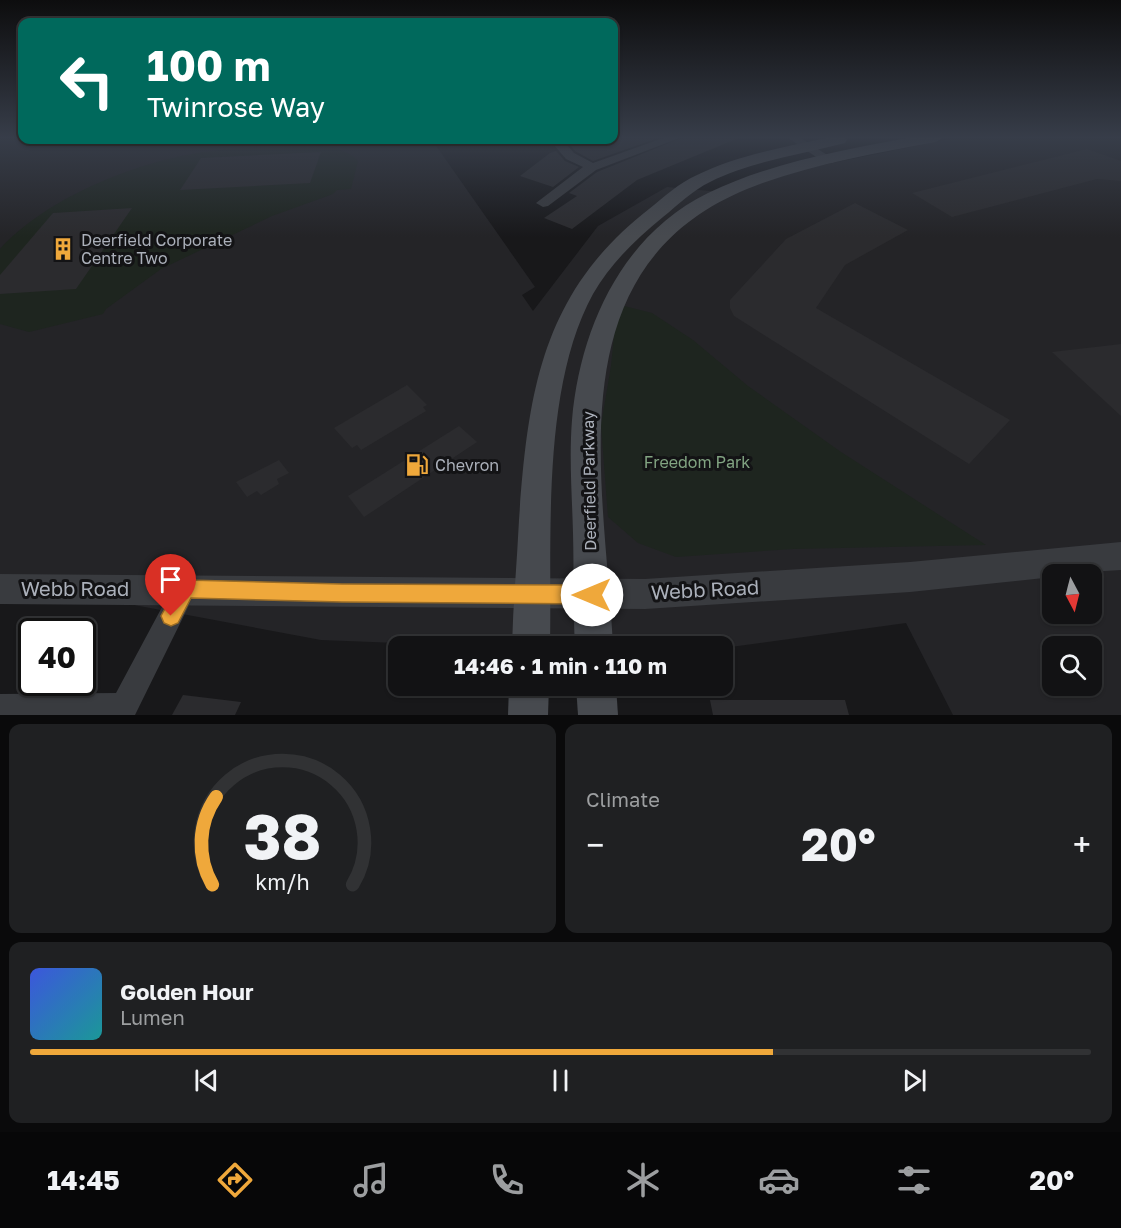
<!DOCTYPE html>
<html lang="en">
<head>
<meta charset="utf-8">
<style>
  :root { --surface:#121214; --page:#1f2022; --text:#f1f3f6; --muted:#9c9ea0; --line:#313234; --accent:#efa83b }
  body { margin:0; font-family:"Golos Text",sans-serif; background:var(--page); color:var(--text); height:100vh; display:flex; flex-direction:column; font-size:22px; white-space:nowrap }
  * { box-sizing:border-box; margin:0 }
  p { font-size:20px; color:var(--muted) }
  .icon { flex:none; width:33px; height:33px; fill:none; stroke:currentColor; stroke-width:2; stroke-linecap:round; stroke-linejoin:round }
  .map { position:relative; height:715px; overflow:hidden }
  .side { display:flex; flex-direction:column; gap:9px; padding:9px; background:#0a0a0b; flex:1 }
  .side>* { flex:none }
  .guide { position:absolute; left:18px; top:18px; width:600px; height:126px; border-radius:12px; box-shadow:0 2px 4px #0004,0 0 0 2px var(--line); background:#00695c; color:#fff; overflow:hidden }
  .needle { width:39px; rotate:173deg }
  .tools { position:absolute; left:1042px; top:564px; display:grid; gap:12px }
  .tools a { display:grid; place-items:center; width:60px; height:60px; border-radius:12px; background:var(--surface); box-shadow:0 2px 4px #0004,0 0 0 2px var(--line); font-size:30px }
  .speed { position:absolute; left:18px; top:618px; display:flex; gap:12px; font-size:30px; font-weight:700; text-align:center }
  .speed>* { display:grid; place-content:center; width:78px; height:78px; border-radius:50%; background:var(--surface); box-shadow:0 2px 4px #0004,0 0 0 2px var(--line); line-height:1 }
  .speed .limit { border:3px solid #111; border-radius:9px; background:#fff; color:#111 }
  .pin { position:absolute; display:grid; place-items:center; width:51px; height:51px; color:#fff; margin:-62px -26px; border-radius:50% 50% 50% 0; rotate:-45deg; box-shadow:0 0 6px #0007 }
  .pin .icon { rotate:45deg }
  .me { position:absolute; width:66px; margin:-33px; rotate:270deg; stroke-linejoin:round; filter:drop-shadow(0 0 4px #0008) }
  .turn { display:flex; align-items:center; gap:21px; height:126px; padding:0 30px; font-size:27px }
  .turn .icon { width:78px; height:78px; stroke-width:2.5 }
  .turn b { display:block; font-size:42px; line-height:51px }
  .big { font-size:45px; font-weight:700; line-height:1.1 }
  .side .widget { flex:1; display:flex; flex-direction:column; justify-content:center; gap:9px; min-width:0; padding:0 21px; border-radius:12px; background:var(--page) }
  .side .dial { align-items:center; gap:0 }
  .dial svg { height:156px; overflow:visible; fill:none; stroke:var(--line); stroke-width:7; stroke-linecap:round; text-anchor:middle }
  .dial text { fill:var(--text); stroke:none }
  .song { display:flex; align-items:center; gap:18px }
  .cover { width:72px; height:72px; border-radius:9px; background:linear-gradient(135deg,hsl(230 70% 55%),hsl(180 70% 35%)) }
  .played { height:6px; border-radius:3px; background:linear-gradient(90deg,var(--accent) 70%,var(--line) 70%) }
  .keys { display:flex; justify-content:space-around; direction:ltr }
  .heat { display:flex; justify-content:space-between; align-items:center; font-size:33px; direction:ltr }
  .side .tiles { flex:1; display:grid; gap:9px; grid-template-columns:1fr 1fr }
  .widget:last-child { grid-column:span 2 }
  .trip { position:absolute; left:388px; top:636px; width:345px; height:60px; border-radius:12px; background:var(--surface); box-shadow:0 2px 4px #0004,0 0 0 2px var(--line); font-weight:700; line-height:60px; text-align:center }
  .dock { display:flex; height:96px; justify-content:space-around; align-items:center; background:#070708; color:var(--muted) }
  .dock .icon { width:42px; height:42px }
  .dock .on { color:var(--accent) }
  .dock b { font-size:27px; color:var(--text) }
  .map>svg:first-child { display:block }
</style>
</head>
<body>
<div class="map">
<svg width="1121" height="715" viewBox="0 0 1121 715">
  <rect width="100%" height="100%" fill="#18181a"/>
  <!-- built -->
  <path fill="#242427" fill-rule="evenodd" d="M0 137H22V140H432L535 287 522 295 533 311 598 226 667 187 732 193 803 169 960 137H1121V715H953L906 623 723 648 430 646 423 644 321 640 0 580ZM1053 574H1092V614H1053ZM1053 646H1092V686H1053Z"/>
  <!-- green -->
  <g fill="#1e251f">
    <path d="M322 146C336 148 348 150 358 161L351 189 337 190 333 194 272 216 161 269 106 309 103 314 29 332 0 324V249C48 196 143 159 212 151 248 147 286 147 322 146Z"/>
    <path d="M624 306 652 313 693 340 748 386 841 452 986 545 793 549 676 557 638 543 608 517 601 425 611 366 615 325Z"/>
  </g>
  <!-- building -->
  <g fill="#2b2b2e">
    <path d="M614 137H661L593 161 575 151 571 146 590 140H614Z"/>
    <path d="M684 137H741L637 180 572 229 544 218 577 196 569 193 597 172Z"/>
    <path d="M1087 149 1121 161V181L1097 179 952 217 912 193Z"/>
    <path d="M556 151 565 161 579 167 553 187 520 176 550 153Z"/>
    <path d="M321 152 310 183 180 190 201 158Z"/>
    <path d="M855 203 908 230 845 265 816 308 1010 420 969 464 734 316 730 308V300L786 239Z"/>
    <path d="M132 208 76 289 0 294V275L53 213Z"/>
    <path d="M1121 344V416L1052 352Z"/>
    <path d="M407 385 427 405 423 407 426 411 361 450 357 445 352 448 334 428Z"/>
    <path d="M459 426 477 442 364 517 348 496Z"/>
    <path d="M279 460 289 473 277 479 279 484 261 495 257 491 247 497 236 482Z"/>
    <path d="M183 695 241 702 235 715H172Z"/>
    <path d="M710 700H845L849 715H713Z"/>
  </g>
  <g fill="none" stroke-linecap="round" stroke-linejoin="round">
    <!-- minor -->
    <g fill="#393b3f" fill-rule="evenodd">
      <path d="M666 137H682L596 170 548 206 543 207 536 203 583 167 566 159 554 145 556 140H566V144L574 153 593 163Z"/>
      <path d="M787 137H799L835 160 833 163H825Z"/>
      <path d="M185 577 194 581 197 589 135 715H0V694L116 693 176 581Z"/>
    </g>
    <!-- tertiary -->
    <path fill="#393b3f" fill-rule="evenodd" d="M1121 542V570L1053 574V577L910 592 645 609 0 604V574L645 579 910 562Z"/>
    <!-- secondary -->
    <g fill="#474a4f" fill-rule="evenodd">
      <path d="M832 137H845L847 140 845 143C800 155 752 161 710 182 693 190 678 205 663 217 636 239 610 264 593 294 541 389 552 539 550 646H512C513 604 517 562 519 520 528 392 542 292 649 209 664 197 679 183 697 175 737 155 789 146 832 137Z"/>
      <path d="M913 137H944L936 142C872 154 807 165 747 189 553 269 605 481 613 646H575C573 609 574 571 573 533 572 495 569 457 572 420 580 328 622 235 708 193 772 162 844 150 913 137Z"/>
      <path d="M509 686H549L548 715H508Z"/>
      <path d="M576 686H616L618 715H578Z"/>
    </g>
  </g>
  <!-- sky -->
  <linearGradient id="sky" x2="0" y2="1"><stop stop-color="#0d0d0e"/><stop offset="0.58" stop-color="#373d49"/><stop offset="1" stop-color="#373d49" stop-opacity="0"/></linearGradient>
  <rect width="1121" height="237" fill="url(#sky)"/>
  <!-- route -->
  <path fill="#efa83b" stroke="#9b6d26" stroke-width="1.5" d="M185 580 342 584 592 585 599 588 602 595 599 601 592 604 342 602 191 598 178 623 171 626 164 623 161 616 179 582Z"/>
  <!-- icons -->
  <defs>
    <g id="building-bare" transform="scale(1.8)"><path d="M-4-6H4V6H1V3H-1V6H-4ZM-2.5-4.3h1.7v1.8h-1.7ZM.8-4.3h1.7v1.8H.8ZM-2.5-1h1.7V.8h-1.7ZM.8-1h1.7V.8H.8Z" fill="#efa83b" stroke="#131315" stroke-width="2.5" paint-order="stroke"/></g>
    <g id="fuel-bare" transform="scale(1.8)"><path d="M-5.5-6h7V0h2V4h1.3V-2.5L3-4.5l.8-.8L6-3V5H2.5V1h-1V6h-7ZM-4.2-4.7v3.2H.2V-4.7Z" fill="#efa83b" stroke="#131315" stroke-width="2.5" paint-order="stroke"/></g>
  </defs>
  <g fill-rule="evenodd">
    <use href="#building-bare" x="63" y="249"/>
    <use href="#fuel-bare" x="417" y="465"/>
  </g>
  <g text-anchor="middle" stroke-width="6" stroke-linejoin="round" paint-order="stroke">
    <!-- poi labels -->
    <g font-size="16" fill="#abb0ba" stroke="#131315" text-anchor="start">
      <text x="81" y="246">Deerfield Corporate<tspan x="81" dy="18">Centre Two</tspan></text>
      <text x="435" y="471">Chevron</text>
    </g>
    <!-- park labels -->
    <g font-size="16" fill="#82a482" stroke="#131315">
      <text x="697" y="468">Freedom Park</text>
    </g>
    <!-- street labels -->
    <g font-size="16" fill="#abb0ba" stroke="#131315">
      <text transform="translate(589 481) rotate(-91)" y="6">Deerfield Parkway</text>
    </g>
    <!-- near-street labels -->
    <g font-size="20" fill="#abb0ba" stroke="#131315">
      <text x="75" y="596">Webb Road</text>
      <text transform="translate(705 590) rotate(-3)" y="7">Webb Road</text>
    </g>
  </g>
</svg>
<div class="tools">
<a><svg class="needle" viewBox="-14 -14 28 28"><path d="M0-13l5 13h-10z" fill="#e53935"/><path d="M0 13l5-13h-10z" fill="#9c9ea0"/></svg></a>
<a><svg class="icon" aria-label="search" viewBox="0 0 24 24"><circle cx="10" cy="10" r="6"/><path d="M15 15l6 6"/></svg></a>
</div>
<div class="speed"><div class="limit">40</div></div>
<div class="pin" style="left:171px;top:616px;background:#d93025"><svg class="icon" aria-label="arrive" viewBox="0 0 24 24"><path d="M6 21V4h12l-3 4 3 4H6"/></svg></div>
<svg class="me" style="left:592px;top:595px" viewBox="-20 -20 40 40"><circle r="19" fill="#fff"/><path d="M0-13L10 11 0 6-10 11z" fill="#efa83b"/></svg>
<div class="trip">14:46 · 1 min · 110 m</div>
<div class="guide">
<div class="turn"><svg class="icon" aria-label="left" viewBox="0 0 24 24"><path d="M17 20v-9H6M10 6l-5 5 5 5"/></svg><div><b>100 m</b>Twinrose Way</div></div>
</div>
</div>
<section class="side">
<div class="tiles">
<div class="widget dial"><svg viewBox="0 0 100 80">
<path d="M14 69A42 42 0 1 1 86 69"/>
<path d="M14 69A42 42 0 0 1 16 24" stroke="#efa83b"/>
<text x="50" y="56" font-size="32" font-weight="700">38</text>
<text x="50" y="72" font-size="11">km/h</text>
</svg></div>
<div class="widget"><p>Climate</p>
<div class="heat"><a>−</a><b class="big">20°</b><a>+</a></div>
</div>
<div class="widget">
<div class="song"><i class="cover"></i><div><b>Golden Hour</b><p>Lumen</p></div></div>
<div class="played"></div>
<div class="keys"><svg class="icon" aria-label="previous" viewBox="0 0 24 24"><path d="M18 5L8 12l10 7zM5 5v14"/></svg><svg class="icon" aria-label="pause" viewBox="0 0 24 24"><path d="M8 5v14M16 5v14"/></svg><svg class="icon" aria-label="next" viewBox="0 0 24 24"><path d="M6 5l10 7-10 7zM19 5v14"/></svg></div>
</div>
</div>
</section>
<nav class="dock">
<b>14:45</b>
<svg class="icon on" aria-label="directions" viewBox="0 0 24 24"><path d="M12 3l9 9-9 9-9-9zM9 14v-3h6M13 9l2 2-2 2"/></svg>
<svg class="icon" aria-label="music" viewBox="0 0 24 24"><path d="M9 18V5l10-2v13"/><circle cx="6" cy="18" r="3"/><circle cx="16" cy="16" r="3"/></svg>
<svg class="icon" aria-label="phone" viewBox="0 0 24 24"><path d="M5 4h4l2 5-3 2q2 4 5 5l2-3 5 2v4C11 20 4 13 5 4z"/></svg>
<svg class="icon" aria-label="climate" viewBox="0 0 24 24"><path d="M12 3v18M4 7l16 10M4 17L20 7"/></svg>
<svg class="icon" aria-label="car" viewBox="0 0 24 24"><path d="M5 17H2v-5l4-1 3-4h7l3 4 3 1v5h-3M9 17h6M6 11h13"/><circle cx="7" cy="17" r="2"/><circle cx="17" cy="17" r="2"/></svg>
<svg class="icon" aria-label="filters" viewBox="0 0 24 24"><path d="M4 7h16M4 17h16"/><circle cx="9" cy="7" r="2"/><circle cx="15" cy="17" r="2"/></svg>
<b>20°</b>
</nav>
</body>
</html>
